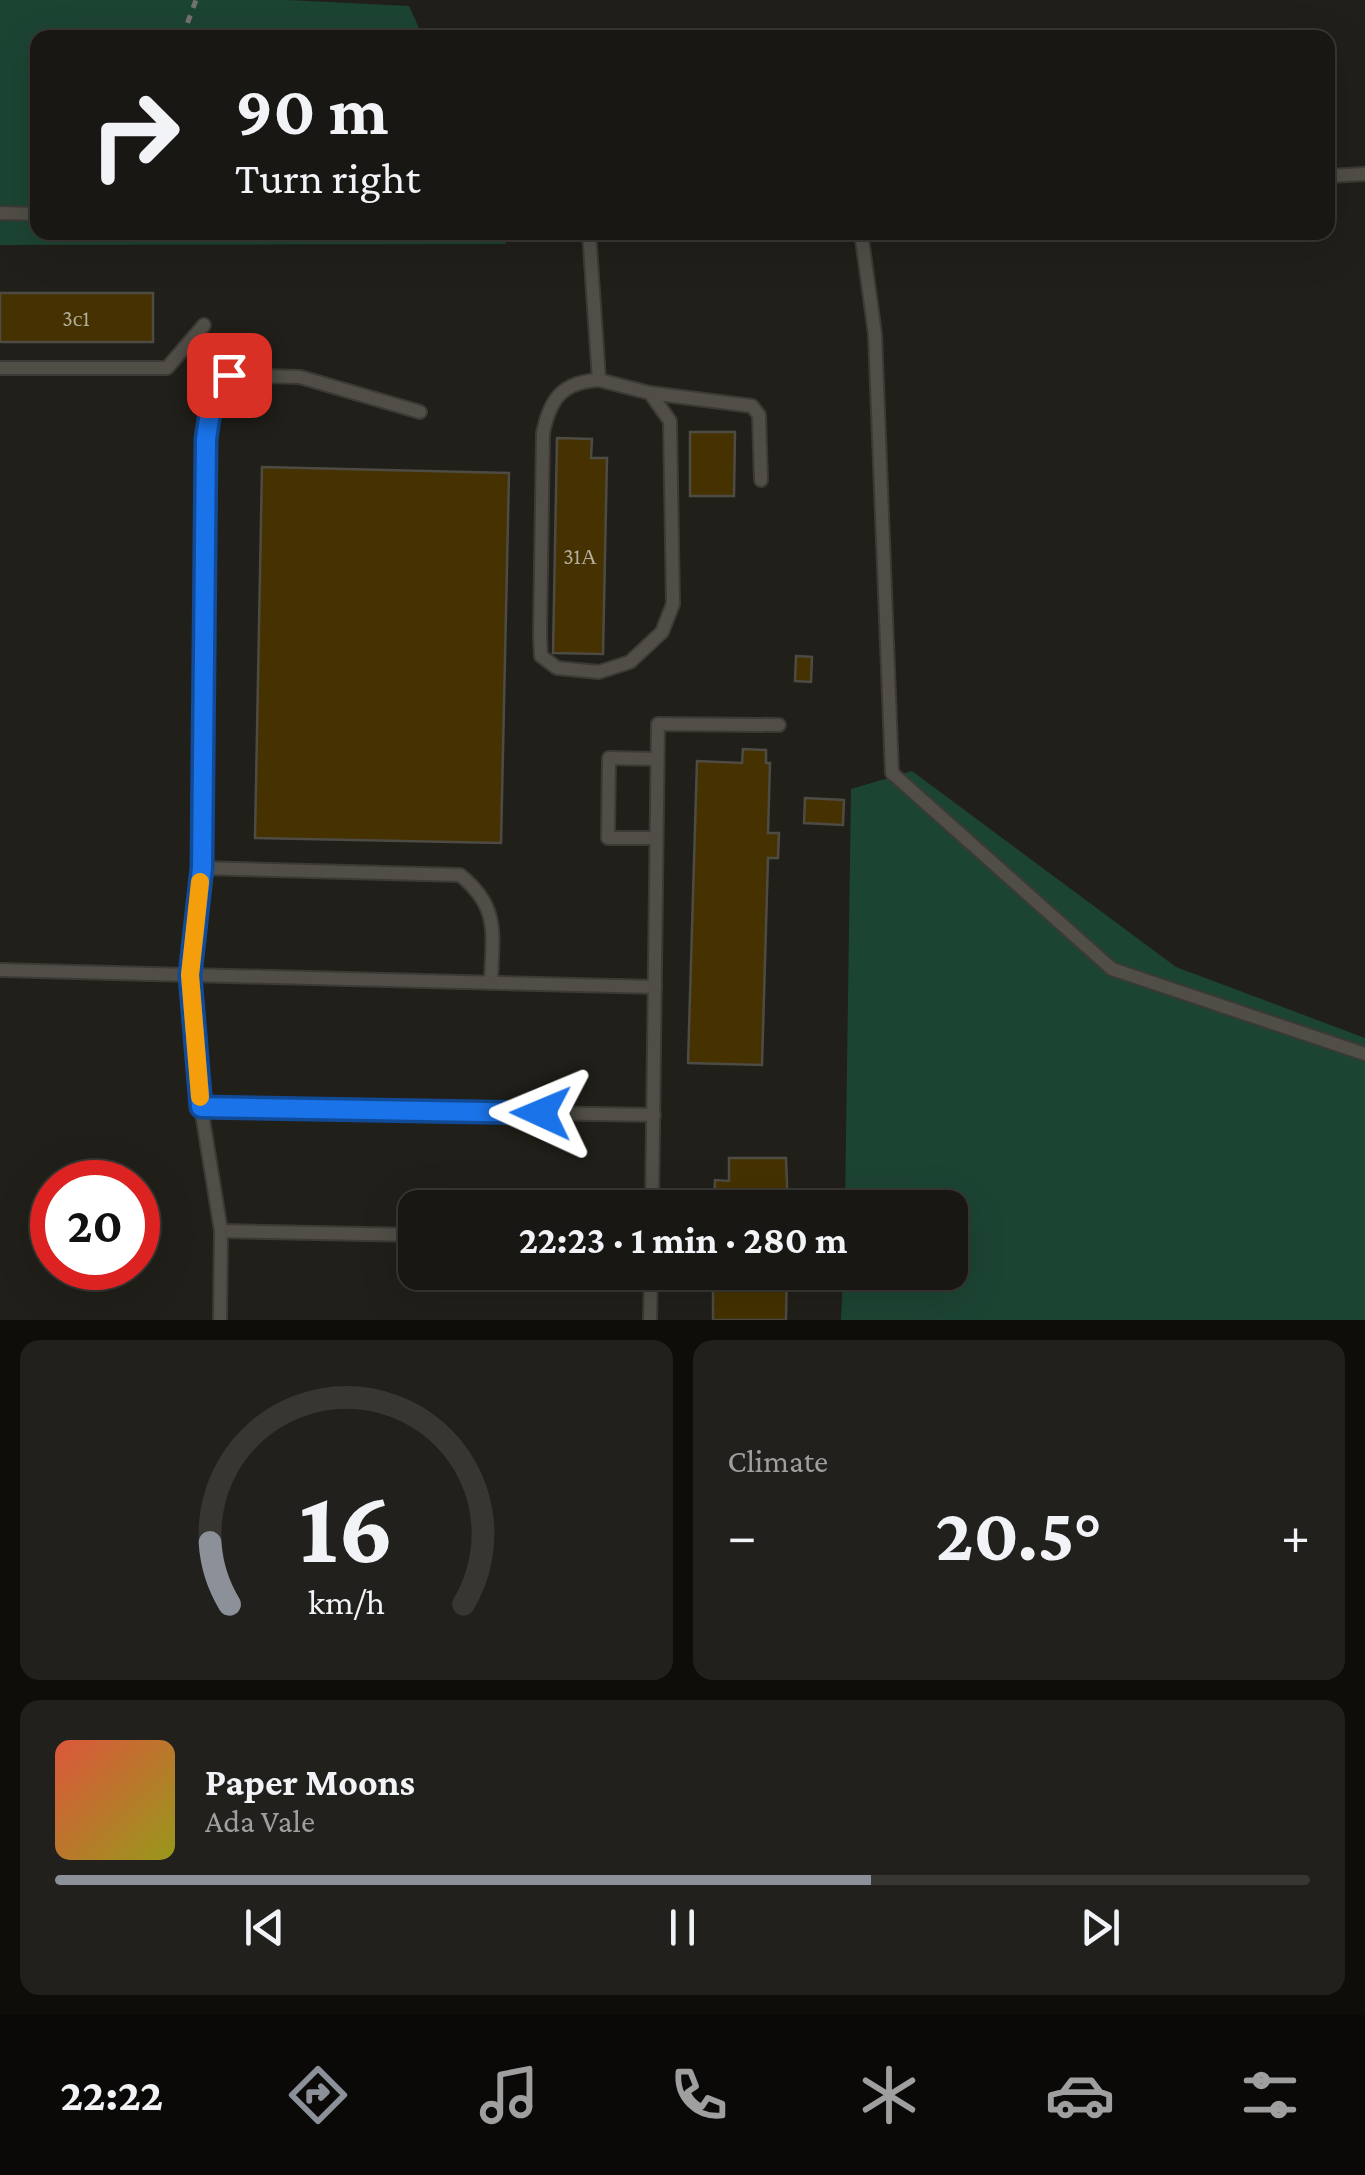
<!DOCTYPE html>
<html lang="en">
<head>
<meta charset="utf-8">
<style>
  :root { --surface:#191713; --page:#22201c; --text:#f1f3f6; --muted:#9f9fa0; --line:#373633; --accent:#8c9099 }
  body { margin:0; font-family:"Crimson Pro",serif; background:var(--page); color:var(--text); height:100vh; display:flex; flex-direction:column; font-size:38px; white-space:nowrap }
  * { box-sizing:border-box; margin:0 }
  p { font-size:32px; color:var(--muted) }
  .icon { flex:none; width:55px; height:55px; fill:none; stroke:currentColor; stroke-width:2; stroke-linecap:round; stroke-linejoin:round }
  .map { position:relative; height:1320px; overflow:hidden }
  .sheet { display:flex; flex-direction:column; gap:20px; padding:20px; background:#0e0d0a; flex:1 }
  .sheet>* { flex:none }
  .hud { position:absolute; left:30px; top:30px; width:1305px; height:210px; border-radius:20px; box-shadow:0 10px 40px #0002,0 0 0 2px var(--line); background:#191713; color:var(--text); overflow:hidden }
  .speed { position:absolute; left:30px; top:1160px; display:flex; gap:20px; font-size:50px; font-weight:700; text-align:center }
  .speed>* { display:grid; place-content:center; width:130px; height:130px; border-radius:50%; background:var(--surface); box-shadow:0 10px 40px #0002,0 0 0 2px var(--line); line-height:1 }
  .speed .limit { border:15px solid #d22; background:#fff; color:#111 }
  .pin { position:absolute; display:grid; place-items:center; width:85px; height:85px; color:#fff; margin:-42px; border-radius:20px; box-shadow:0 5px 15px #0006 }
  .me { position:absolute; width:110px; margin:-55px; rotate:271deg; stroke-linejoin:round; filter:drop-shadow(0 0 8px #0008) }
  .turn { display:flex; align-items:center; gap:35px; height:210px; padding:0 40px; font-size:45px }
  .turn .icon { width:130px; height:130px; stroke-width:2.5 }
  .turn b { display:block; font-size:70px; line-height:85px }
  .big { font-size:75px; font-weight:700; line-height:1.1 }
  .sheet .widget { flex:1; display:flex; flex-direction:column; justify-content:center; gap:15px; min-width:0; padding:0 35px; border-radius:20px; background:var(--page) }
  .sheet .dial { align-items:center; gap:0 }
  .dial svg { height:260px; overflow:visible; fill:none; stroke:var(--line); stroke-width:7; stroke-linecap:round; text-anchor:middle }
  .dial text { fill:var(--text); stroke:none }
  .song { display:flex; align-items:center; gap:30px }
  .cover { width:120px; height:120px; border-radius:15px; background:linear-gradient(135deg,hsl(10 70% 55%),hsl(60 70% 35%)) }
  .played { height:10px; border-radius:5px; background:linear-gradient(90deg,var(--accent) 65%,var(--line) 65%) }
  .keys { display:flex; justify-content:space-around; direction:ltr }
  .heat { display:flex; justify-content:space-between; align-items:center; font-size:55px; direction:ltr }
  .sheet .tiles { flex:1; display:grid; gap:20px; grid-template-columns:1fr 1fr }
  .widget:last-child { grid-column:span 2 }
  .trip { position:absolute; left:398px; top:1190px; width:570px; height:100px; border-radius:20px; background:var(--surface); box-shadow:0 10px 40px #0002,0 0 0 2px var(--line); font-weight:700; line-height:100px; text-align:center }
  .tabs { display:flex; height:160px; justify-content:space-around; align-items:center; background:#0a0908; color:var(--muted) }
  .tabs .icon { width:70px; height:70px }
  .tabs .active { color:var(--accent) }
  .tabs b { font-size:45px; color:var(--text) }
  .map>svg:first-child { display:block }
</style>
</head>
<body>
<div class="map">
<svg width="1365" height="1320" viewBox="0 0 1365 1320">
  <rect width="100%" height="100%" fill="#211f19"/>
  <!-- green -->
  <g fill="#1c4433">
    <path d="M0 0H288L409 6 423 37 38 38V232H502L506 244 0 245Z"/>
    <path d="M912 771 1176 967 1365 1038V1320H841L843 1273 950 1272V1208L845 1207 851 789Z"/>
  </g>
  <!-- building -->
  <g fill="#453200" stroke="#4d4b44" stroke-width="2.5">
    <rect x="0" y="293" width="153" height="49"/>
    <path d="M690 432H735L734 496H690Z"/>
    <path d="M557 438 592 439 591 458H607L603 654 553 653Z"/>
    <path d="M262 467 509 473 501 843 255 838Z"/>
    <path d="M796 656 812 657 811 682 795 681Z"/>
    <path d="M743 749 766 750V763H770L768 833H779L778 858H768L762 1065 688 1063 697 761 742 763Z"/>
    <path d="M805 798 844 800 843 825 804 823Z"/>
    <path d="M729 1158H786L788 1208H714L715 1180 729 1181Z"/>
    <path d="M713 1272H787L786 1320H713Z"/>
  </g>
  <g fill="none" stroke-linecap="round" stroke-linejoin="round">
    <!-- lane casing -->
    <g stroke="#3c3a36" stroke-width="16">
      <g id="lane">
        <path d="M1328 176 1365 174"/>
        <path d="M0 213 38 214"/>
        <path d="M589 232 599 380"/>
        <path d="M861 232 875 334 892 773 1112 969 1365 1054"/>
        <path d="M0 368H167L204 325"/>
        <path d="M599 380 650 393 670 421 673 604 662 632 630 662 599 672 557 668 541 656 540 635 543 433C550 399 562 382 599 380Z"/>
        <path d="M650 393 752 406 759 415 761 480"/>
        <path d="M656 838H608L609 758 657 759"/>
        <path d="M202 868 460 875C501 908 492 935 491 983"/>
        <path d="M0 970 655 987"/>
        <path d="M201 1107 654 1115"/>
        <path d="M652 1208 658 724 779 725"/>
        <path d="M221 1231 415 1235"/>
        <path d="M220 1320 221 1231 201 1107 190 975 202 868 206 439 213 392 229 375 300 377 420 412"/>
        <path d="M650 1320 651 1272"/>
      </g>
    </g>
    <!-- path -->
    <path stroke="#74726d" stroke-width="5" stroke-dasharray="8 8" stroke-linecap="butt" d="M182 38 196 0"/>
    <!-- lane -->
    <use href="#lane" stroke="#514e47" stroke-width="12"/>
  </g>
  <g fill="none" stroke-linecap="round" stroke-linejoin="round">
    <!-- route casing -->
    <g stroke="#114b97" stroke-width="25">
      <path id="route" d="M229 375 213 392 206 439 202 868 190 975 201 1107 541 1113"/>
    </g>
    <!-- route -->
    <use href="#route" stroke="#1a73e8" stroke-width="18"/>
    <!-- slow -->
    <path stroke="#f59e0b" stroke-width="18" d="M200 1097 190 975 200 882"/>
  </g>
  <g text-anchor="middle" stroke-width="10" stroke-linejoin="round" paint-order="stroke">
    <!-- number labels -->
    <g font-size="22" fill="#b4ae9e">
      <text x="76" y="326">3с1</text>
      <text x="580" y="564">31А</text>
    </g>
  </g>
</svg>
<div class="speed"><div class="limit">20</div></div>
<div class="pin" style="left:229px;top:375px;background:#d93025"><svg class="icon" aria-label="arrive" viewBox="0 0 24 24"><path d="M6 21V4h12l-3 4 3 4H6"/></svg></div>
<svg class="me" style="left:541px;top:1113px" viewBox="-20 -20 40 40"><path d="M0-17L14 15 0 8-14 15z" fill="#1a73e8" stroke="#fff" stroke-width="4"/></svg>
<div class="trip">22:23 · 1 min · 280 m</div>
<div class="hud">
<div class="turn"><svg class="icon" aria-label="right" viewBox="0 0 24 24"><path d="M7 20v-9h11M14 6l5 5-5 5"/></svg><div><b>90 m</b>Turn right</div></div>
</div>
</div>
<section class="sheet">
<div class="tiles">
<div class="widget dial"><svg viewBox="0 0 100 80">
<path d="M14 69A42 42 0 1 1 86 69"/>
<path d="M14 69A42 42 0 0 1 8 50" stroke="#8c9099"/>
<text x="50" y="56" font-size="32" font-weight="700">16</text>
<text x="50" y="72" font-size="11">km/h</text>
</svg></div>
<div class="widget"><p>Climate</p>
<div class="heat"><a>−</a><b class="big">20.5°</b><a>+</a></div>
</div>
<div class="widget">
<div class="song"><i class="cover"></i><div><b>Paper Moons</b><p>Ada Vale</p></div></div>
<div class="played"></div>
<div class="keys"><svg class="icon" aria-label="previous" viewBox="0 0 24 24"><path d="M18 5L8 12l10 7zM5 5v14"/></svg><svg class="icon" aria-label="pause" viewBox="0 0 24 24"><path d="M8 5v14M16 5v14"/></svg><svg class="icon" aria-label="next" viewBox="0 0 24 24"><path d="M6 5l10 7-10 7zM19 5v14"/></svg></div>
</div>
</div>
</section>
<nav class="tabs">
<b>22:22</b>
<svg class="icon active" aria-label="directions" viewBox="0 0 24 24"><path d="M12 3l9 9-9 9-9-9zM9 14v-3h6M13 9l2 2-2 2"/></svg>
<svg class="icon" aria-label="music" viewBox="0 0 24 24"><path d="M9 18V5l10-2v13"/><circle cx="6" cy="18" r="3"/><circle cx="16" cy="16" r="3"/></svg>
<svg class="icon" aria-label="phone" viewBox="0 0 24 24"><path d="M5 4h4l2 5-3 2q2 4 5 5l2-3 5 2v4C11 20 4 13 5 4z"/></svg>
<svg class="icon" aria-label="climate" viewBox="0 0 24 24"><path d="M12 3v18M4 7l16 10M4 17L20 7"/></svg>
<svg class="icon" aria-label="car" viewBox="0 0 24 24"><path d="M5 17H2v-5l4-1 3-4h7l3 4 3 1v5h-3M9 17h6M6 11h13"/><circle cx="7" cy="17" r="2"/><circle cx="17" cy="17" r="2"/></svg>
<svg class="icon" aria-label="filters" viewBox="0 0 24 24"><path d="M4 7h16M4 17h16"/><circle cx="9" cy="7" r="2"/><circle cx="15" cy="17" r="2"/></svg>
</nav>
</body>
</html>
